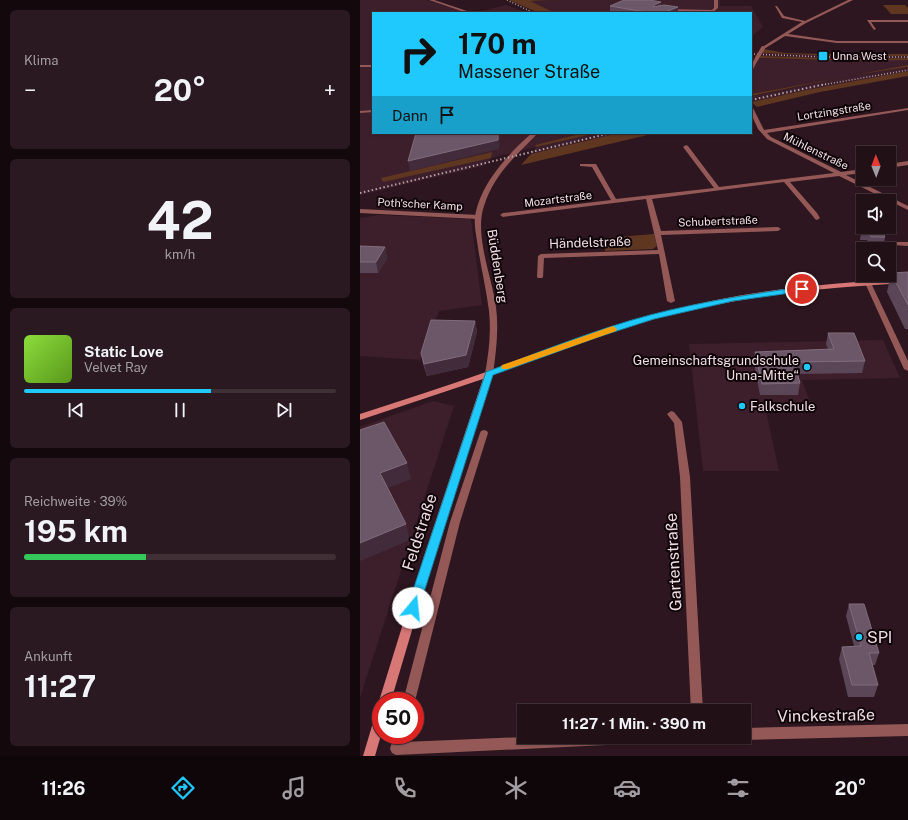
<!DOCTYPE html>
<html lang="de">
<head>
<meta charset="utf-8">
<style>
  :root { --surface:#221017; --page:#2a1920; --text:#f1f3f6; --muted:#a29da1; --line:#3f3036; --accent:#20c9fd }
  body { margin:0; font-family:"Public Sans",sans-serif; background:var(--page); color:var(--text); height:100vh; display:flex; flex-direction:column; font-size:15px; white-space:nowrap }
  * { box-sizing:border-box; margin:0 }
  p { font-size:13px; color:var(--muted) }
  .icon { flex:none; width:22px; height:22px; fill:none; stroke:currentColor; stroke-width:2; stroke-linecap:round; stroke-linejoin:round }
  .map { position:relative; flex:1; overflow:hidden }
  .details { display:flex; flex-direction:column; gap:10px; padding:10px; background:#13090d; width:360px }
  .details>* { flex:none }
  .banner { position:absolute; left:12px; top:12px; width:380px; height:122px; border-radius:0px; box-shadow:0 1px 3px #0004,0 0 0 1px var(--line); background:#20c9fd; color:#111; overflow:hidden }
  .needle { width:26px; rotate:359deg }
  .controls { position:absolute; left:496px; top:146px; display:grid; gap:8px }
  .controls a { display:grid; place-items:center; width:40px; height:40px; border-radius:0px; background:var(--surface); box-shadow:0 1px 3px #0004,0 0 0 1px var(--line); font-size:20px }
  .speed { position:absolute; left:12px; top:692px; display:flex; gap:8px; font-size:20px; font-weight:700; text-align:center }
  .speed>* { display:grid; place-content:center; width:52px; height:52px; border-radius:50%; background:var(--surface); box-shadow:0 1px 3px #0004,0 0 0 1px var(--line); line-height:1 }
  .speed .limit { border:6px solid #d22; background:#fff; color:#111 }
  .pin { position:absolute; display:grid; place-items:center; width:34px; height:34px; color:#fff; margin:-17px; border:2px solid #fff; border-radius:50%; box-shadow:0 1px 4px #0007 }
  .me { position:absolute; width:44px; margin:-22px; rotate:17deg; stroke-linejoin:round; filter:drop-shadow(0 0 3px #0008) }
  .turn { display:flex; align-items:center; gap:14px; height:84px; padding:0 20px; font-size:18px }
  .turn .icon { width:52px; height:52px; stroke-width:2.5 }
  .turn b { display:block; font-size:28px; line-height:34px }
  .then { display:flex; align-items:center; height:38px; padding:0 20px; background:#0003; gap:8px; font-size:15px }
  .big { font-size:30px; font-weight:700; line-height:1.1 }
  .details .tile { flex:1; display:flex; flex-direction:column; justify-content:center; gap:6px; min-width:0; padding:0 14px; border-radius:6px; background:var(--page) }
  .details .dial { align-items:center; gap:0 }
  .dial b { font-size:52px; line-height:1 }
  .song { display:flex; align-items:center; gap:12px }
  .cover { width:48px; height:48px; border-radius:6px; background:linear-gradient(135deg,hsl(90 70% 55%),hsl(90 70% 35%)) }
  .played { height:4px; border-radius:2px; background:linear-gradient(90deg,var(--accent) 60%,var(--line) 60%) }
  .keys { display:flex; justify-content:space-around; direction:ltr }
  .heat { display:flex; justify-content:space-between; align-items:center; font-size:22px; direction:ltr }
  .charge { height:6px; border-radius:3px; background:linear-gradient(90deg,#34c759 39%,var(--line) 0) }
  .trip { position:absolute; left:157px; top:704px; width:234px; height:40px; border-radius:0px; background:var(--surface); box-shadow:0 1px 3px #0004,0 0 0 1px var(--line); font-weight:700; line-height:40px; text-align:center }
  .dock { display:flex; height:64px; justify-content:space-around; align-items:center; background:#0e0609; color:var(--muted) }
  .dock .icon { width:28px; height:28px }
  .dock .active { color:var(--accent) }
  .dock b { font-size:18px; color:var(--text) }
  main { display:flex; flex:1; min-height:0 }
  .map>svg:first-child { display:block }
</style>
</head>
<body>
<main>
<section class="details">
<div class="tile"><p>Klima</p>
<div class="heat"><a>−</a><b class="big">20°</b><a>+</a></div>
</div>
<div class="tile dial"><b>42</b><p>km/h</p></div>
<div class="tile">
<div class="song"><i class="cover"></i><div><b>Static Love</b><p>Velvet Ray</p></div></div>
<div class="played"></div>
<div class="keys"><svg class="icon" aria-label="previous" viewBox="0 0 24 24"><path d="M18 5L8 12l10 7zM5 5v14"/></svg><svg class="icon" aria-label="pause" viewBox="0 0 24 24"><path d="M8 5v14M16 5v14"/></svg><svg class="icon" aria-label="next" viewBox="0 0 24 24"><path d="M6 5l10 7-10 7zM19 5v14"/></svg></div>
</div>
<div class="tile"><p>Reichweite · 39%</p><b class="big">195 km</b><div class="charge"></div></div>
<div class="tile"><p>Ankunft</p><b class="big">11:27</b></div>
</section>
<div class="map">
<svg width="548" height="756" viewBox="0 0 548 756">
  <rect width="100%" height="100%" fill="#2d161f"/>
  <!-- built -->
  <g fill="#3d1f2b">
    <path d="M0 0H66L107 13H13V133H224L175 145 176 147 237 133H259L171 154 176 147 131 158 123 166 0 195Z"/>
    <path d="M192 0H360V6H391L403 27 391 37V13H195L169 1Z"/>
    <path d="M146 5 168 13H114Z"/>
    <path d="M401 53 475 56H548V58H448L400 56Z"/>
    <path d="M395 58 449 60H548V65L391 94V59Z"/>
    <path d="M548 67V71L391 102V96L397 95 488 76Z"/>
    <path d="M19 215 111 219 122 305 79 311 60 360 0 356V218Z"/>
    <path d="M523 340 540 378 442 380 451 405 405 406 419 471H343L329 344Z"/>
    <path d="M73 401 94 406 0 698V427Z"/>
  </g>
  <!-- green -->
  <g fill="#5f3620">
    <path d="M149 0H192L170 1 195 13H179Z"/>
    <path d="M523 5H545L548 8V14H531Z"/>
    <path d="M404 49 425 53 463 54H548V56H475L401 53Z"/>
    <path d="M400 56 488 59 548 58V60L497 61 400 58Z"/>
    <path d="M548 65V67L488 76 391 96V94Z"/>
    <path d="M548 71V76L460 92 397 107 391 102 447 90Z"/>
    <path d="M224 133H237L176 147 175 145Z"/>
    <path d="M259 133H296L161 165 171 154Z"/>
    <path d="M132 152 131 158 23 182 21 178Z"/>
    <path d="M294 234 297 246 293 249 245 251V238Z"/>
  </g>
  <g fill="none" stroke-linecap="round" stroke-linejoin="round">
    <!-- minor -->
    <g fill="#945957" fill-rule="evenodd">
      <path d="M354 0H358V8L353 12 304 11 294 13 304 9 352 10 354 8Z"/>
      <path d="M488 0H493L446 23 428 34 477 41H548V43H477L425 36 404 49 401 48 442 22 422 18 415 6H417L424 16 445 21Z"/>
      <path d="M507 20H548V22H511L516 29 514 30Z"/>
      <path d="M396 57 399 58 393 69 391 70V65Z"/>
      <rect x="0" y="65" width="13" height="2"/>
      <path d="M391 107 393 108 404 130 548 108V110L407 133 411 137 481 172 503 169V173L486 175 548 206V210L479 176 430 182 457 213 460 218 457 220 455 219 452 215 424 182 292 199 301 231 418 227 421 229 418 231 301 235 315 301 311 303 307 301 299 254 184 258 183 277 182 278H178L177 277 178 256 181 254 298 250 286 199 143 217 140 215 143 213 251 200 232 167 220 166V164H236L256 199 354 188 323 147 326 145 328 146 359 187 474 173 407 139 398 129 391 114Z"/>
      <path d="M13 110V112L0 113V111Z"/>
      <path d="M548 161V165L529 168V164Z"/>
      <path d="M0 209 118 215 121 217 118 219 0 213Z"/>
      <path d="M535 242H548V246L533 245V243Z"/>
      <path d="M508 281 511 283 548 361V371L544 369 505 283Z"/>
      <path d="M311 411 314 412 322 422 330 477 343 711H331L320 477 314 423 307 414Z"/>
      <path d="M124 430 127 431 128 433 100 522 55 701H43L90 522 120 433 121 431Z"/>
      <path d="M548 724V736L384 740 379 737H384V728Z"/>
      <path d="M34 735H46L44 742 164 737H294L292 741 288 743 36 755 32 753 30 749Z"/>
    </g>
    <!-- tertiary -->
    <g fill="#945957" fill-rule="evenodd">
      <path d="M69 0H74L113 13H107Z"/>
      <path d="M172 133H178C156 156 134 174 124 206 114 235 132 277 136 307 139 330 136 352 133 374L129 376 125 374C129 351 132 328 128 304 125 283 120 263 117 241 116 234 114 225 115 217 120 184 148 154 172 133Z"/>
    </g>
    <!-- secondary -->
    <g fill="#d77877" fill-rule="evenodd">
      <path d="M548 279V283C469 287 390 295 314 314 252 329 192 353 132 375L74 556 31 701H21V705L19 701 64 556 123 379 0 420V414C42 400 84 387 126 372 187 350 246 327 309 311 387 290 468 283 548 279Z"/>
      <path d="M21 710V735L15 756H3L15 716 17 712Z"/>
    </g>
    <!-- rail-far1 -->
    <g stroke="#b6a2a9" stroke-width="1.5" stroke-dasharray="1 2" stroke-linecap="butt">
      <path d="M147 0 174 13"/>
      <path d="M391 54 466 57H548"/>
      <path d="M462 85 548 70"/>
    </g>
    <!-- rail -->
    <g stroke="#b6a2a9" stroke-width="2" stroke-dasharray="1.5 2.5" stroke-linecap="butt">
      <path d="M391 100 466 84"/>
      <path d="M0 193 251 133"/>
    </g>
    <!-- minor-bridge -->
    <path stroke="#945957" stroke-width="4" d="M397 58 403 48"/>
  </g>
  <!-- wall -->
  <g fill="#5b4658">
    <path d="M250 6 318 7V13H250Z"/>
    <path d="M507 227 525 237 524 244H509L507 240H500L501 233Z"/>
    <path d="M0 246 25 247 27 258 18 273H0Z"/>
    <path d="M548 272V329H545L527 292 531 273Z"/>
    <path d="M115 321 117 332 108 367 67 376 63 364 61 353Z"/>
    <path d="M468 333 505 361 502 373 438 374 440 383 438 395H400L394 363 395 352 468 349 466 344Z"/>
    <path d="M489 604 519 653 515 665H512L518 685 514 697H488L479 659 482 647 494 646 486 616Z"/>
  </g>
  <!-- shaded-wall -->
  <g fill="#422c3b">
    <path d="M301 2V9L293 12 294 5Z"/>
    <path d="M318 7V13H303Z"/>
    <path d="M138 133H140L139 149 50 171 48 161Z"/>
    <path d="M25 247 27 258 18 273 16 262Z"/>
    <path d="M115 321 117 332 108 367 67 376 64 364Z"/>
    <path d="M47 463 51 479 25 489 20 473Z"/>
    <path d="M46 524 50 540 0 561V543Z"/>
  </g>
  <!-- building -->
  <g fill="#6b5767" stroke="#806c7b">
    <path d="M264 0H289L301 2 294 5 293 7 304 5 318 7 303 13H292L250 6Z"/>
    <path d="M56 133H138V140L48 161Z"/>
    <path d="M507 227H520L525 237H511L509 233H501Z"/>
    <path d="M0 246 25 247 16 262H0Z"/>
    <path d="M548 272V305L531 273Z"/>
    <path d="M71 320 115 321 106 355 64 364 61 353Z"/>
    <path d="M468 333H494L505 361 434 362 440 383 402 384 395 352 474 349Z"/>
    <path d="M24 422 47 463 20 473 46 524 0 543V430Z"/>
    <path d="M489 604H504L519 653H509L518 685H492L482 647 501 646Z"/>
  </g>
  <!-- route -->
  <path fill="#20c9fd" stroke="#1583a4" d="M442 287 446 289 445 291 373 301 294 319 238 337 133 375 59 608 58 611 53 613 49 611 47 608 126 372C180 352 234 330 290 315 340 302 391 294 442 287Z"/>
  <!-- slow -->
  <path fill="#f59e0b" d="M253 326 257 329 256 331 148 369H142L141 367 142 365Z"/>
  <!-- markers -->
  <g fill="#20c9fd" stroke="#0f0509" stroke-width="1.5">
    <rect x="458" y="51" width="10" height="10" rx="2"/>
    <circle cx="447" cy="367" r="4"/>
    <circle cx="382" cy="406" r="4"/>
    <circle cx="499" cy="637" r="4"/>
  </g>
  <g text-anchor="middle" stroke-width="4" stroke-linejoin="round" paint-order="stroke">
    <!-- far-poi labels -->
    <g font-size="11" fill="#efdde3" stroke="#0f0509" text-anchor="start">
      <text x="472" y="60">Unna West</text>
    </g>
    <!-- far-street labels -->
    <g font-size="11" fill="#efdde3" stroke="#0f0509">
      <text transform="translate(474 111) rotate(-9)" y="4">Lortzingstraße</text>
      <text transform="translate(456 151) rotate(26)" y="4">Mühlenstraße</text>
      <text transform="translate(198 199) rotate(-7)" y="4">Mozartstraße</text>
      <text transform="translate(60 204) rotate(3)" y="4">Poth'scher Kamp</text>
      <text transform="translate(358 221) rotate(-2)" y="4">Schubertstraße</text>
    </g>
    <!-- street labels -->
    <g font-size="13" fill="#efdde3" stroke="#0f0509">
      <text transform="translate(230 242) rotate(-2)" y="5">Händelstraße</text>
      <text transform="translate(138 266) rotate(81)" y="5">Büddenberg</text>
    </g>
    <!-- poi labels -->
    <g font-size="13" fill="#efdde3" stroke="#0f0509" text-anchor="end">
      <text x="439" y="365">Gemeinschaftsgrundschule<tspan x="439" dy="15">Unna-Mitte“</tspan></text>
      <text x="390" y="411" text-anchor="start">Falkschule</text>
    </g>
    <!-- near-street labels -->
    <g font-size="16" fill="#efdde3" stroke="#0f0509">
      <text transform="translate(59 532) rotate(-72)" y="6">Feldstraße</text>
      <text transform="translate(313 562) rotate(-93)" y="6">Gartenstraße</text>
      <text transform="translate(466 715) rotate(-1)" y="6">Vinckestraße</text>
    </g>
    <!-- near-poi labels -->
    <g font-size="16" fill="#efdde3" stroke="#0f0509" text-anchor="start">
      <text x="507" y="643">SPI</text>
    </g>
  </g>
</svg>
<div class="controls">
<a><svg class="needle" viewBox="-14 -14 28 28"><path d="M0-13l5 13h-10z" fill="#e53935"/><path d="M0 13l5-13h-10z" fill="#a29da1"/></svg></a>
<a><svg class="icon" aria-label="sound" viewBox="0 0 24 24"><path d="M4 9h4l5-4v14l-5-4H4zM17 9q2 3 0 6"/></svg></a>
<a><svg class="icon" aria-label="search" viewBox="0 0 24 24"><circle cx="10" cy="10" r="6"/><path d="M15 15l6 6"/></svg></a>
</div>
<div class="speed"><div class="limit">50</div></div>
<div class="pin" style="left:442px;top:289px;background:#d93025"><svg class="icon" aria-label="arrive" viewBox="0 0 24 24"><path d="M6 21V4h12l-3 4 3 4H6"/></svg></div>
<svg class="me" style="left:53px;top:608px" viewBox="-20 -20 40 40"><circle r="19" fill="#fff"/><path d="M0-13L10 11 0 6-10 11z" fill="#20c9fd"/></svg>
<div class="trip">11:27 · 1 Min. · 390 m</div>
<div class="banner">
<div class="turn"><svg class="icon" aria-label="right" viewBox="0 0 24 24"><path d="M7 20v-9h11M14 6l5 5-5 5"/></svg><div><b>170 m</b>Massener Straße</div></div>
<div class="then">Dann<svg class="icon" aria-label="arrive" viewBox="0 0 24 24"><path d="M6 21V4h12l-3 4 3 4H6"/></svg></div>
</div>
</div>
</main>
<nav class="dock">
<b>11:26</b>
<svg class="icon active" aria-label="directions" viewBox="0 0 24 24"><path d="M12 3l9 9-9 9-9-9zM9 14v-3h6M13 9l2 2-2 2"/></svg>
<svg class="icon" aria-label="music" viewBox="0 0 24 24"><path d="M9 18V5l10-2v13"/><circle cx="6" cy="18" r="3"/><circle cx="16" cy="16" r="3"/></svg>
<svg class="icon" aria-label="phone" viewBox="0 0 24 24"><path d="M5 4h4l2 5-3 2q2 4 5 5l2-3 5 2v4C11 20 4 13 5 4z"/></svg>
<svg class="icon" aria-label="climate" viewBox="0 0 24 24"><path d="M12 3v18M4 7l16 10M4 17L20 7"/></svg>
<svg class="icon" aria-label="car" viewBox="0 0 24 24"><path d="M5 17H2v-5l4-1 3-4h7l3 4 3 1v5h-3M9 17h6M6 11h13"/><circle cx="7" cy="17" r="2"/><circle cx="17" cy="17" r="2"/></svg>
<svg class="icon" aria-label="filters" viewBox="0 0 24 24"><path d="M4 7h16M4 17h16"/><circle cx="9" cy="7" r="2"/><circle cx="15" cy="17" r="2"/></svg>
<b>20°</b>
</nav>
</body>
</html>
